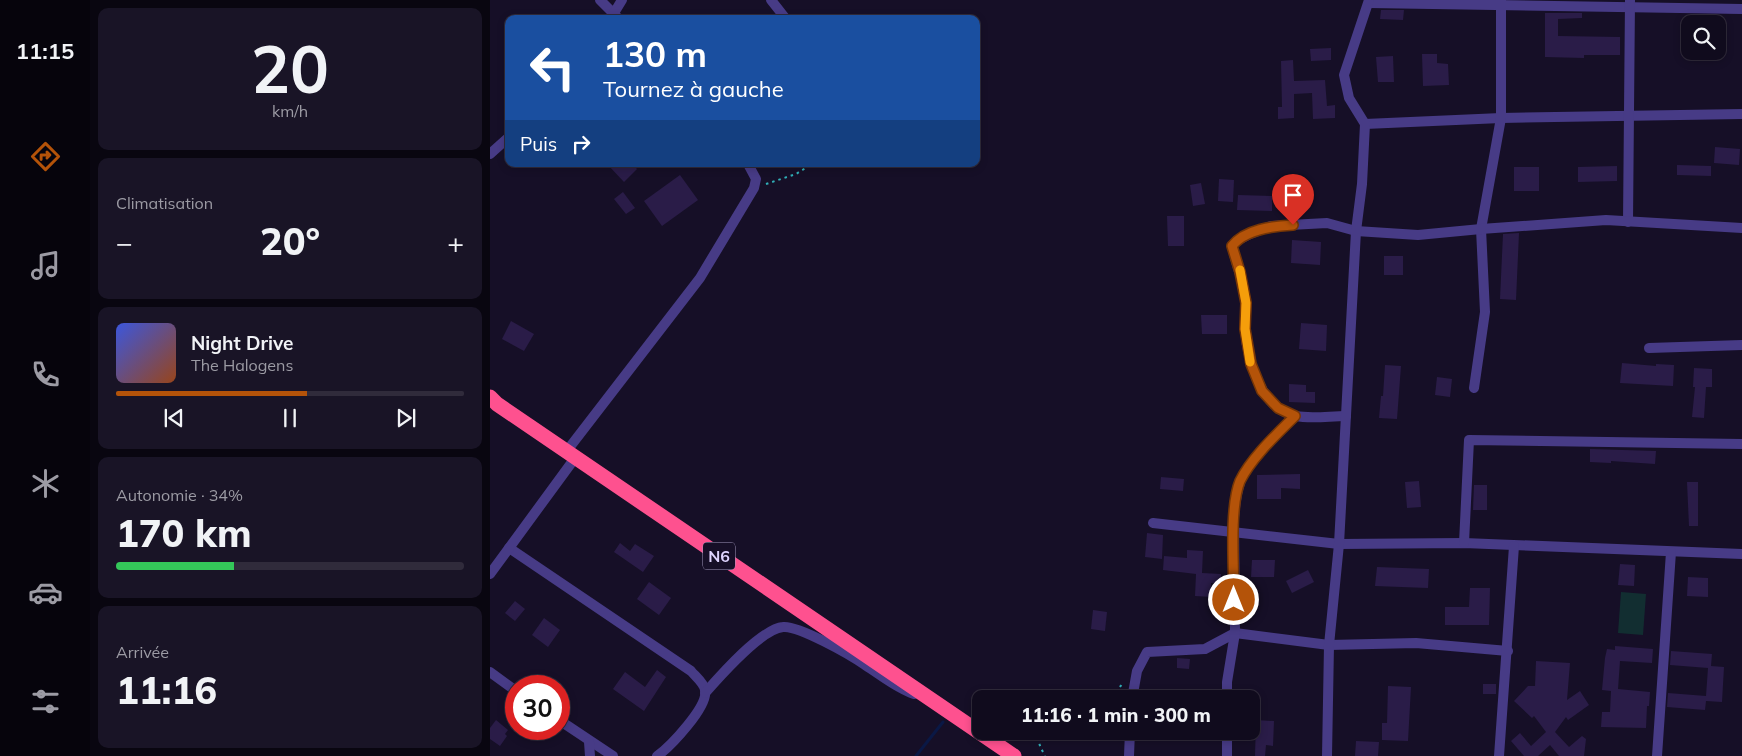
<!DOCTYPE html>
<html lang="fr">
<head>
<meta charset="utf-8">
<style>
  :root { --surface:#100b1d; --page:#191426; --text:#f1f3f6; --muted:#9c9ba4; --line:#302b3b; --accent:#b45309 }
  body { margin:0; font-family:Mulish,sans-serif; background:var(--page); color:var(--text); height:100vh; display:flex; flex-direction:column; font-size:19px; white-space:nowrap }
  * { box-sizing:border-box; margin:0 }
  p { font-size:16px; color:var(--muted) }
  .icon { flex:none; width:28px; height:28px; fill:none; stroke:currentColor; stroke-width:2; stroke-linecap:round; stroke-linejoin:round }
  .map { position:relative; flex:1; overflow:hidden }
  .details { display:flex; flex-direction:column; gap:8px; padding:8px; background:#090610; width:400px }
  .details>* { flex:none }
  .guide { position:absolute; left:15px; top:15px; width:475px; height:152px; border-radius:10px; box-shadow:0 2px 8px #0003,0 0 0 1px var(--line); background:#1a4fa0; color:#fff; overflow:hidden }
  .tools { position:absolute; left:1191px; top:15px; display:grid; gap:10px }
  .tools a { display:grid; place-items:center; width:45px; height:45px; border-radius:10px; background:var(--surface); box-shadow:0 2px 8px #0003,0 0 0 1px var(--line); font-size:25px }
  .speed { position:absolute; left:15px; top:675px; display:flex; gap:10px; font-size:25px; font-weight:700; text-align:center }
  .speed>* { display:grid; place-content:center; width:65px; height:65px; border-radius:50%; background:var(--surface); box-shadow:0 2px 8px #0003,0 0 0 1px var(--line); line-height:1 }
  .speed .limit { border:8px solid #d22; background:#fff; color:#111 }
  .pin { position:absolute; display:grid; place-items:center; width:42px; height:42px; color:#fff; margin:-51px -21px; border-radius:50% 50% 50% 0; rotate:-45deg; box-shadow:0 0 5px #0007 }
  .pin .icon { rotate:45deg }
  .me { position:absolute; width:55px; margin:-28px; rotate:0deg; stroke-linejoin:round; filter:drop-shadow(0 0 4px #0008) }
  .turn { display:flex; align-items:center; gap:18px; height:105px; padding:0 15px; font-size:22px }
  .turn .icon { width:65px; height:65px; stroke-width:2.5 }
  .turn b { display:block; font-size:35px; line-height:42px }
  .then { display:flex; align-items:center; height:48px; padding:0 15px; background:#0003; gap:10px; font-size:19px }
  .big { font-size:38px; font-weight:800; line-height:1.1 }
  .details .widget { flex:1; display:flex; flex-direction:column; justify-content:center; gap:8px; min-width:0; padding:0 18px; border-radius:10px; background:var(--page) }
  .details .dial { align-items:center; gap:0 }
  .dial b { font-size:65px; line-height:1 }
  .song { display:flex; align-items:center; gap:15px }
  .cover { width:60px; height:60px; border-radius:8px; background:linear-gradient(135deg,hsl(230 70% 55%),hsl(20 70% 35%)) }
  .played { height:5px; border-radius:2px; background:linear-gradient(90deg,var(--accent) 55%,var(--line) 55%) }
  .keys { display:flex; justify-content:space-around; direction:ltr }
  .heat { display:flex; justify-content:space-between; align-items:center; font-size:28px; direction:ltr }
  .charge { height:8px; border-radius:4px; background:linear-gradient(90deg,#34c759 34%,var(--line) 0) }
  .trip { position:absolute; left:482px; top:690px; width:288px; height:50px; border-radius:10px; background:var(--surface); box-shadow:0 2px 8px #0003,0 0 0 1px var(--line); font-weight:800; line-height:50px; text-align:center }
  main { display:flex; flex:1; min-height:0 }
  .dock { display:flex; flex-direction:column; width:90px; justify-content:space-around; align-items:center; background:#06040c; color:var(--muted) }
  .dock .icon { width:35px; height:35px }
  .dock .active { color:var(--accent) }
  .dock b { font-size:22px; color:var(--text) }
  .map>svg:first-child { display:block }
</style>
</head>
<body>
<main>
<nav class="dock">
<b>11:15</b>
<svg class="icon active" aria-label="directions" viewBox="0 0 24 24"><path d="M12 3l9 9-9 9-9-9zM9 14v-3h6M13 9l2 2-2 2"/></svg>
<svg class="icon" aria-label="music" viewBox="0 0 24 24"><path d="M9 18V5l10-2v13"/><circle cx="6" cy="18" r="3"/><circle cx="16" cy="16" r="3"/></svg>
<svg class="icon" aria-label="phone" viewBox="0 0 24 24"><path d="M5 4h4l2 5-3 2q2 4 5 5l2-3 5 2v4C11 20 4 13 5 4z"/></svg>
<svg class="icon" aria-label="climate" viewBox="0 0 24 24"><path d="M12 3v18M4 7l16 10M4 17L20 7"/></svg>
<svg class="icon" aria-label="car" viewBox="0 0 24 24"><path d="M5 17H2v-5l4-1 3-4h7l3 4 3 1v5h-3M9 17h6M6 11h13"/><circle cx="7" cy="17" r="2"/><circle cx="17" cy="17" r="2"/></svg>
<svg class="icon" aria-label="filters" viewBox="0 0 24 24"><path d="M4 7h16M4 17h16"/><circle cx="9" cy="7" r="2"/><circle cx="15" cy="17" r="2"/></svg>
</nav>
<section class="details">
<div class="widget dial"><b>20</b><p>km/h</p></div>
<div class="widget"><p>Climatisation</p>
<div class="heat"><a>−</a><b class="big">20°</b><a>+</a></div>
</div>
<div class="widget">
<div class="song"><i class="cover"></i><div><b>Night Drive</b><p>The Halogens</p></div></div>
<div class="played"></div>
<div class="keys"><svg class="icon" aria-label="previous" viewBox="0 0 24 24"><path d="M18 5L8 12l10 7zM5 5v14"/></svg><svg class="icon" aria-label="pause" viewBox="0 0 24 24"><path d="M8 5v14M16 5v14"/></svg><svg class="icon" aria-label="next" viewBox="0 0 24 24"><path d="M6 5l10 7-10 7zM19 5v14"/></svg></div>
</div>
<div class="widget"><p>Autonomie · 34%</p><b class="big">170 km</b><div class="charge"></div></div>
<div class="widget"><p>Arrivée</p><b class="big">11:16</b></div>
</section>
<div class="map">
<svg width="1252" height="756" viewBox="0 0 1252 756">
  <rect width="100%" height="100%" fill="#160f27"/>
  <!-- green -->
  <path fill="#122e31" d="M1131 592 1156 594 1153 635 1128 633Z"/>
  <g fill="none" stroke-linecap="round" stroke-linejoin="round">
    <!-- stream -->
    <path stroke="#0a1845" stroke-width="3" d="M426 756 453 722"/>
  </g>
  <!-- building -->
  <g fill="#2a1c48">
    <path d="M891 10H914L913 20 890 19Z"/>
    <path d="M1055 13H1092V18L1068 19V36L1130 37V55H1094V58L1055 57Z"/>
    <path d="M841 48V60L821 61 820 49Z"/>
    <path d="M932 54H947V63L958 64 959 85 933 86Z"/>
    <path d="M903 56 904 82H888L886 57Z"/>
    <path d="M803 60 804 81 835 80 837 106 845 105V118L823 119 822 93 804 94V118L788 119V107H792L791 61Z"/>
    <path d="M1225 147 1250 149 1249 165 1224 163Z"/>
    <path d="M117 164H142L147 169 134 182Z"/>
    <path d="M1187 165 1221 166V176L1187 175Z"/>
    <path d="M1127 166V181L1088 182V167Z"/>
    <rect x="1024" y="167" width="25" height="24"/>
    <path d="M190 175 208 200 172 226 154 201Z"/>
    <path d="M729 179 744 180 743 202 728 201Z"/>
    <path d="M711 183 715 204 703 206 700 185Z"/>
    <path d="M133 192 145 208 136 214 124 199Z"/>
    <path d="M748 195 782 196V211L747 210Z"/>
    <path d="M677 216H694V246H678Z"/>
    <path d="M1029 233 1026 300 1010 299 1013 234Z"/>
    <path d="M802 240 831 242 830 265 801 263Z"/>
    <rect x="894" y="256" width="19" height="19"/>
    <path d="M711 315H737V334H712Z"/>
    <path d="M21 321 44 334 34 351 12 339Z"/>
    <path d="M811 323 837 325 836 351 809 349Z"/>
    <path d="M1132 363 1166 366V364L1184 365 1183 386 1130 383Z"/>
    <path d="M895 365 911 366 907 419 889 418 891 396H893Z"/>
    <path d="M1204 368 1222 369V387H1216L1214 418 1202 417 1205 387H1203Z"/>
    <path d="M947 377 962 379 960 397 945 395Z"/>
    <path d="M799 384 816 385V392H825V403L799 402Z"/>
    <path d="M1100 449 1166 451 1165 464 1121 461V463L1100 462Z"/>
    <path d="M810 474V489L791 488V499H767V475Z"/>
    <path d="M671 477 694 479 693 491 670 489Z"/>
    <path d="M929 481 931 507 917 508 915 482Z"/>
    <path d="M1197 482H1208V526H1199Z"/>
    <path d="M984 485H997V510H983Z"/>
    <path d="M657 533 673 535 672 559 655 557Z"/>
    <path d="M130 543 140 551 145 544 164 556 153 572 124 552Z"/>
    <path d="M697 550 713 551 712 573 731 574V583H721V597L705 596 706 574 673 570 674 556 697 558Z"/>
    <path d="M762 560H785L784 577H761Z"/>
    <path d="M1130 564 1145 565 1144 586 1128 585Z"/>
    <path d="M887 567 939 569 938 588 885 586Z"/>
    <path d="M818 570 824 582 802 593 796 581Z"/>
    <path d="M1198 577 1218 578V597L1197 596Z"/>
    <path d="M159 582 181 598 169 615 147 599Z"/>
    <path d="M980 588H1000L999 625H955V607H979Z"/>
    <path d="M25 601 35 609 25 621 15 613Z"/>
    <path d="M603 610 617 612 615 631 601 629Z"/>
    <path d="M54 618 70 630 58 647 42 635Z"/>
    <path d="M1125 646 1163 649 1162 663 1130 661 1128 689 1160 692 1159 706H1157L1156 728 1111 727 1112 712H1120L1121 691 1112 690 1115 658 1117 649 1125 650Z"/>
    <path d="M1181 651 1222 654 1221 666 1234 667 1232 702 1216 701 1215 710 1177 707 1178 693 1216 696 1218 668 1180 665Z"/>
    <path d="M687 658 700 659 699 669 687 668Z"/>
    <path d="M1046 661 1080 663 1077 700 1090 691 1099 705 1078 720 1076 717 1065 732 1079 747 1092 736 1096 739 1094 756H1069L1060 745 1048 756H1034L1021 741 1030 733 1041 746 1056 732 1044 716 1042 718 1024 701 1038 686H1045Z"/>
    <path d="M167 670 176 677 154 711 123 689 135 672 155 687Z"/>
    <rect x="993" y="684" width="13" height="10"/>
    <path d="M898 686 921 687 918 741 892 740V723H897Z"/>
    <path d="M6 720 18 730 15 734 17 736 10 746 0 739V728Z"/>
    <path d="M766 720 784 721 783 746 776 745 775 756H765Z"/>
    <path d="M866 741 889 742 888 756H865Z"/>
  </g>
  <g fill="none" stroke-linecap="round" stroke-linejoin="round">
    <!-- path -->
    <g stroke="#30b0b8" stroke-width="2" stroke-dasharray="2.5 4" stroke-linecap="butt">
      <path d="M276 184 306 174 322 164"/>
      <path d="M615 699 623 695 634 682"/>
      <path d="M549 731C546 740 551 748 555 756"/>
    </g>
    <!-- minor -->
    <g stroke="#473b86" stroke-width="10">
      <path d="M110 0 129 19"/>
      <path d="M281 0 296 19"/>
      <path d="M879 3 1252 9"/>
      <path d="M121 18 132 0"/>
      <path d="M875 124 1011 118 1252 114"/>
      <path d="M0 154 19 137"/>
      <path d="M1138 222 1140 0"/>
      <path d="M1159 348 1252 345"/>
      <path d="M984 388 995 312 991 229 1011 118V0"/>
      <path d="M856 416C840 416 821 419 806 416 771 410 757 359 755 329 755 320 757 311 756 302 754 282 746 265 742 246L746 241 760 234 781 226 837 223 866 231 928 235 991 229 1116 220 1252 228"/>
      <path d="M76 452 210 278 264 188 266 179 258 164"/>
      <path d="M663 523 849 544 974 543 1252 554"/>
      <path d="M974 543 979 440 1252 444"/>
      <path d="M19 548 201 671C205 676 214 683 215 690 219 706 180 747 167 756"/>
      <path d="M0 574 85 458"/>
      <path d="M0 672 26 691"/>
      <path d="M215 693C230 676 271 629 293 627 308 625 361 655 375 665 391 675 406 688 424 694"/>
      <path d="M642 699 647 671 657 652 715 649 745 633 839 645 926 643 1018 651"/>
      <path d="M737 699V682L745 633 744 518C745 506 746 494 750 483 757 461 789 433 805 416"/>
      <path d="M69 720 123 756"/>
      <path d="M737 731V756"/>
      <path d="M99 742 100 756"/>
      <path d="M639 756 640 731"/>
      <path d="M837 756 839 645 849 544 866 231 872 184 875 124 859 98 854 75 879 0"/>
      <path d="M1009 756 1024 546"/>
      <path d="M1167 756 1181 552"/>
    </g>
    <!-- highway -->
    <path stroke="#fe518f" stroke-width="15" d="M0 397 7 404 524 756"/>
  </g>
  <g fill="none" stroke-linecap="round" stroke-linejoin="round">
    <!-- route casing -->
    <g stroke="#753606" stroke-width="12">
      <path id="route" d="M744 600C744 569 739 508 750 481 761 458 787 434 805 416L788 408 772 391 761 364 755 329 756 303 750 272 742 246C755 229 783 226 803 225"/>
    </g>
    <!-- route -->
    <use href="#route" stroke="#b45309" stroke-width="9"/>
    <!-- slow -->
    <path stroke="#f59e0b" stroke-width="9" d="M750 270 756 303 755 329 760 362"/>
  </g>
  <g text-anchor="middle" stroke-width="5" stroke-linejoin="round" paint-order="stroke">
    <!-- shield labels -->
    <rect fill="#160f27" stroke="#a39abe" stroke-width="1" x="213" y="542.5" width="32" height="27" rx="4"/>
    <g font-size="16" font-weight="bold" fill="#dfd5ff">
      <text x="229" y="562">N6</text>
    </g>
  </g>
</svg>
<div class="tools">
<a><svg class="icon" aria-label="search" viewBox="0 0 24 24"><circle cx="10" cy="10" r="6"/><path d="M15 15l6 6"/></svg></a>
</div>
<div class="speed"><div class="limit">30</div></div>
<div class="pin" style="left:803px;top:225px;background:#d93025"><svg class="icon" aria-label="arrive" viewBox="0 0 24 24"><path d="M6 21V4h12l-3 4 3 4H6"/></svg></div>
<svg class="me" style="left:744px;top:600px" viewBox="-20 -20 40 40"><circle r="17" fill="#b45309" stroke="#fff" stroke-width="3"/><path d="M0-11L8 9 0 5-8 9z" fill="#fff"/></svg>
<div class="trip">11:16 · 1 min · 300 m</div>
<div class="guide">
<div class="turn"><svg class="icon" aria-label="left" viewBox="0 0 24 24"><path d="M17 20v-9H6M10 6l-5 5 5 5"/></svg><div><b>130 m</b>Tournez à gauche</div></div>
<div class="then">Puis<svg class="icon" aria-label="right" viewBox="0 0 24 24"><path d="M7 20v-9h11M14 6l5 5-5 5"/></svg></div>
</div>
</div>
</main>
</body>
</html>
